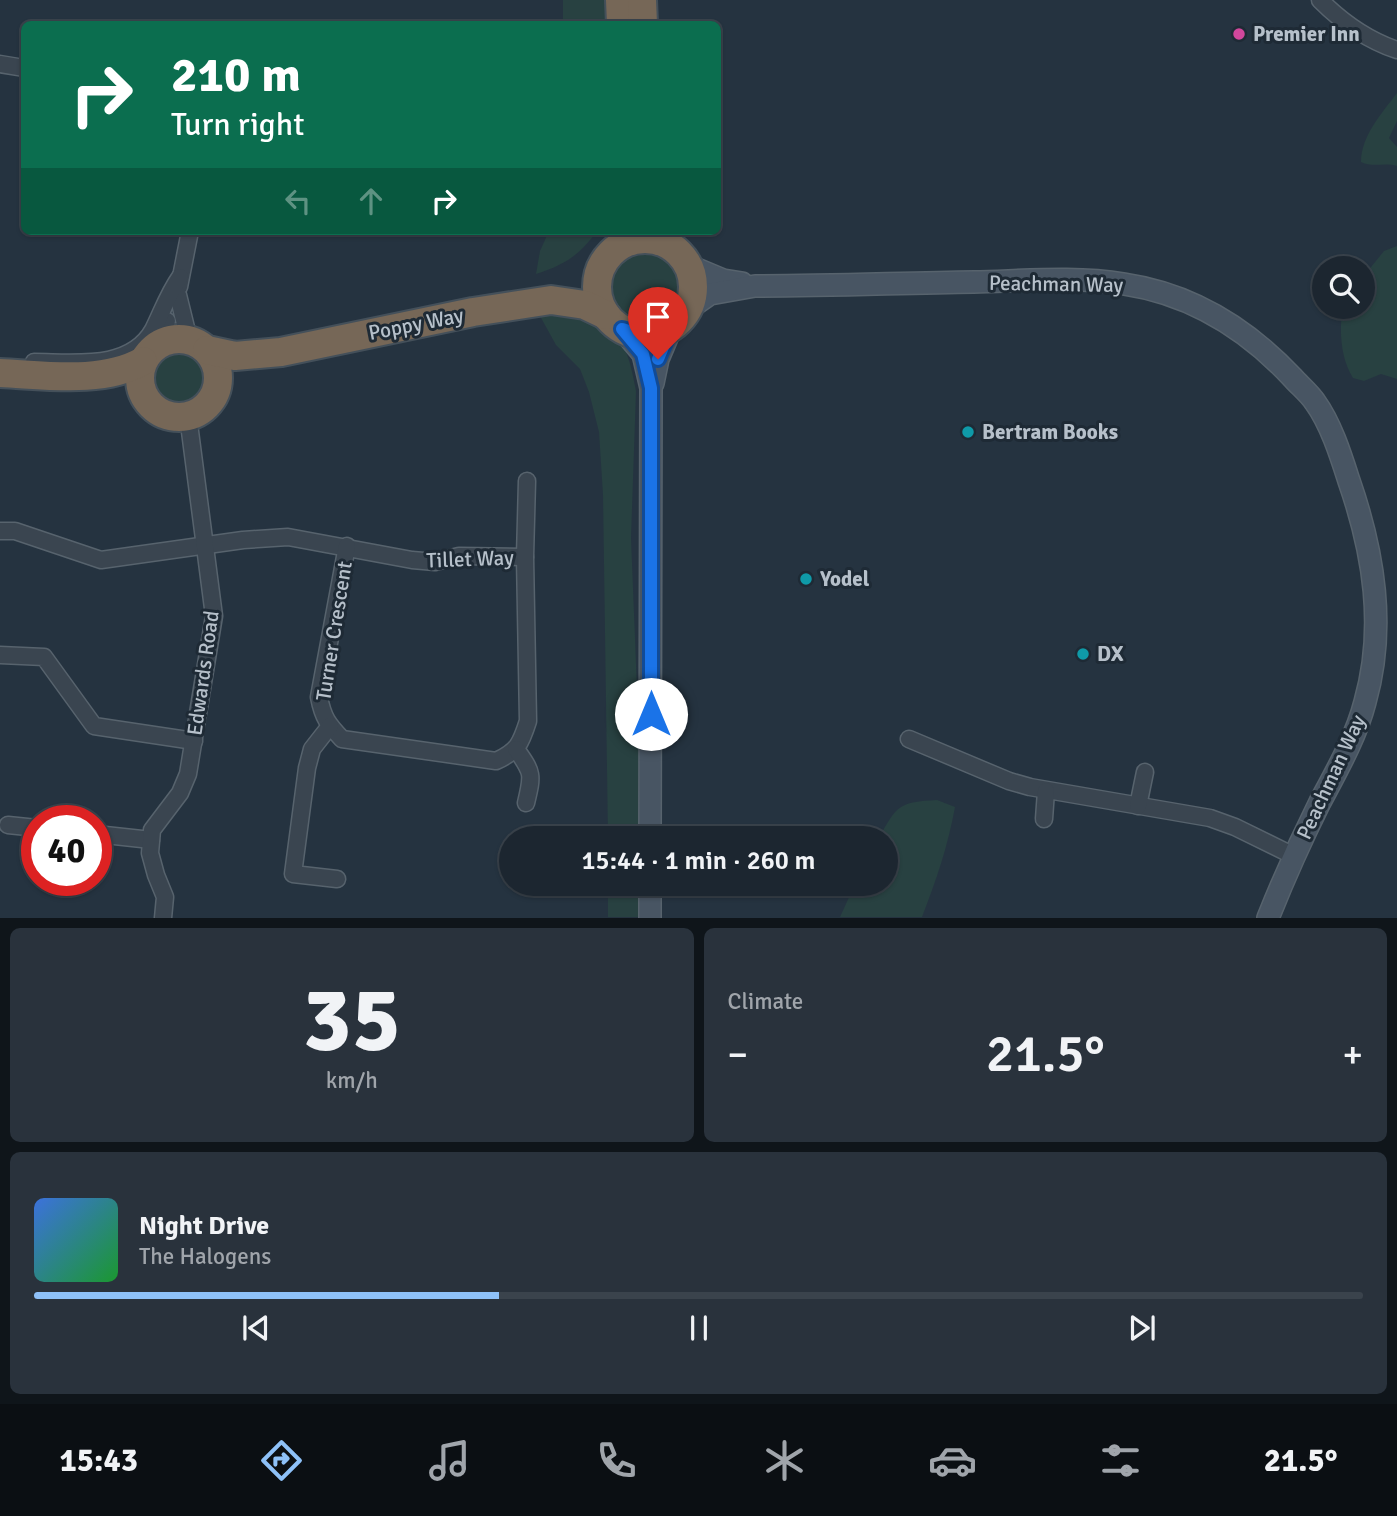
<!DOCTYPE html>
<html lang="en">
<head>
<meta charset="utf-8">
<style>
  :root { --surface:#1c2630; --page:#29323c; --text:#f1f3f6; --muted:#a0a5ab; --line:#3a434c; --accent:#8ec1f8 }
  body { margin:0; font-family:Signika,sans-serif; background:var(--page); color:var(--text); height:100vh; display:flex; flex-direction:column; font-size:26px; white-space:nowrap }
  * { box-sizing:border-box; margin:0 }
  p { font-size:23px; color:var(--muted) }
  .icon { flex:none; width:38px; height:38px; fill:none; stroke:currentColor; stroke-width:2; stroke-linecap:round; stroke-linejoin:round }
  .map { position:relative; height:918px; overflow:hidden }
  .details { display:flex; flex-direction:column; gap:10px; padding:10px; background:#0f151a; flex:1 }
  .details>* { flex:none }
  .hud { position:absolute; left:21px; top:21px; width:700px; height:214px; border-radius:10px; box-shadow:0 2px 5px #0004,0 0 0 2px var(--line); background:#0b6e4f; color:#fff; overflow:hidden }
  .fabs { position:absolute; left:1312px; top:256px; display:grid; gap:14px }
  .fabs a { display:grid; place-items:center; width:63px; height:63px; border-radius:50%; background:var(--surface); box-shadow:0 2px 5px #0004,0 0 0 2px var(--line); font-size:35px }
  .speed { position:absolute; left:21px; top:805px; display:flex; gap:14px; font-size:35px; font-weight:700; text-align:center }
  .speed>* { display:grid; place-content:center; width:91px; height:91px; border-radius:50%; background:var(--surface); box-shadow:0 2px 5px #0004,0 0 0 2px var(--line); line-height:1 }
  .speed .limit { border:10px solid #d22; background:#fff; color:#111 }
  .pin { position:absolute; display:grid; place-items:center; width:60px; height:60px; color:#fff; margin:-72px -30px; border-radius:50% 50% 50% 0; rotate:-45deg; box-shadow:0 0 7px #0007 }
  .pin .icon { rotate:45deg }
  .me { position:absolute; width:77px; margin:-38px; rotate:0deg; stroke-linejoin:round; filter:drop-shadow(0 0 5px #0008) }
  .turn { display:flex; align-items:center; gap:24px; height:147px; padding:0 35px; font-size:32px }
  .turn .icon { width:91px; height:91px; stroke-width:2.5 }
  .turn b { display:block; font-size:49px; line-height:60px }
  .lanes { display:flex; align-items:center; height:66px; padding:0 35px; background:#0003; justify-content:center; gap:35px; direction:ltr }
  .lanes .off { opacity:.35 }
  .big { font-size:52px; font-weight:600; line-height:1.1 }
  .details .card { flex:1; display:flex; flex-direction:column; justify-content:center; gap:10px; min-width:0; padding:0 24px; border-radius:10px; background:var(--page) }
  .details .dial { align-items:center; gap:0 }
  .dial b { font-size:91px; line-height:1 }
  .song { display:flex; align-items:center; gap:21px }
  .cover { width:84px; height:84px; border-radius:10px; background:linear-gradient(135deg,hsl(220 70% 55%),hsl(130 70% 35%)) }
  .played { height:7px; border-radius:4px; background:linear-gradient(90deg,var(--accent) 35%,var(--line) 35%) }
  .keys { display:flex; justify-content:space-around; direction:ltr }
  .heat { display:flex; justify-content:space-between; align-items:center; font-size:38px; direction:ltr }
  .details .tiles { flex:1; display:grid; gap:10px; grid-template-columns:1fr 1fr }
  .card:last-child { grid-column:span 2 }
  .trip { position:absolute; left:499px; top:826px; width:399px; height:70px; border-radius:35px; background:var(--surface); box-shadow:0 2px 5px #0004,0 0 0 2px var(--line); font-weight:600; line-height:70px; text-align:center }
  .tabs { display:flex; height:112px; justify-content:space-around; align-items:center; background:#0b0f13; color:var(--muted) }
  .tabs .icon { width:49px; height:49px }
  .tabs .selected { color:var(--accent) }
  .tabs b { font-size:32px; color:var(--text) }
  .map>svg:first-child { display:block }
</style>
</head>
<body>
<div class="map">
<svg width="1397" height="918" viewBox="0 0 1397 918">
  <rect width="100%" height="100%" fill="#253340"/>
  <!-- green -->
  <g fill="#284141">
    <path d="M563 0H608L609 24H563Z"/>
    <path d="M1397 93V121L1389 138 1397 147V166C1384 162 1373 168 1361 162 1361 136 1382 113 1397 93Z"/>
    <path d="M549 231H597C579 256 564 265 536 274L540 251Z"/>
    <path d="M1397 246V379L1381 374 1364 381 1353 378C1340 357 1339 330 1343 306H1363V277L1384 251Z"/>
    <circle cx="644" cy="286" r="36"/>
    <path d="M557 312C577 315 608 327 621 343 630 356 633 376 636 391L631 538 639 740 640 838H608L603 495 599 432 589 392 580 369 556 345 540 316Z"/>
    <circle cx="180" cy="379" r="29"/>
    <path d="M937 800 955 807C948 846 936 881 922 917H840L855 884H886V838H879C897 805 899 802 937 800Z"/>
    <rect x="608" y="884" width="33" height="33"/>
  </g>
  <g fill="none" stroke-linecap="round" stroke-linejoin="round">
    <!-- street casing -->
    <g stroke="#57636d" stroke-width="19">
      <g id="street">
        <path d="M1320 0C1342 22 1367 40 1397 50"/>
        <path d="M0 64 24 68"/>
        <path d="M179 287 190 231"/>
        <path d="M178 295 189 340"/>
        <path d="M156 345 167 321"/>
        <path d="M34 362C73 362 130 371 153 330 162 312 168 294 180 277"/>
        <path d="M0 531H15L101 560 243 540 288 537 412 560 435 562 459 556 525 557"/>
        <path d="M347 546 319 697C323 718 328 724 342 739L496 761C518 751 521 743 528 721L525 557 527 481"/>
        <path d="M0 655 44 657 94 726 194 741"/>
        <path d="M330 726 312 749 307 768 293 874 337 879"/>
        <path d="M909 739 1009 781 1030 787 1210 818 1235 827 1294 856"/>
        <path d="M516 749C533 773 533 774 526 803"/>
        <path d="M1138 806 1145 772"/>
        <path d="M1044 819 1046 791"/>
        <path d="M8 825 37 828"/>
        <path d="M96 834 151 840"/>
        <path d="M163 918 165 897 156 875 150 853 152 830 180 793 188 774 214 616 188 416"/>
      </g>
    </g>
    <!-- secondary casing -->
    <g stroke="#57636d" stroke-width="24">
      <g id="secondary">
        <path d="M687 265 723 280 742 283"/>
        <path d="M687 310 710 294 755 286C828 286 901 283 974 282 1023 281 1075 276 1124 284 1191 294 1246 328 1292 377 1299 385 1309 393 1315 402 1331 424 1341 456 1349 481 1374 553 1386 628 1365 702 1356 737 1337 770 1320 802 1301 840 1284 878 1268 918"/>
        <path d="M622 329 643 354 651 388 650 838"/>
        <path d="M653 383 658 359 672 326"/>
        <path d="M650 918V884"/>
      </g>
    </g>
    <!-- highway casing -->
    <g stroke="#44505a" stroke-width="32">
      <g id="highway">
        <path d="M620 0 621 24"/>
        <path d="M642 0 643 24"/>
        <circle cx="645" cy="287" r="48"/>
        <circle cx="179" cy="378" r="39"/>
        <path d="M207 350 235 356 281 352 473 312 551 300 585 305 606 315"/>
        <path d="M0 373C46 375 102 384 143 361"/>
      </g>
    </g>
    <!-- street -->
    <use href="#street" stroke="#3a4550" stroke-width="16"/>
    <!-- secondary -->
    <use href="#secondary" stroke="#485563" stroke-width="21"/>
    <!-- highway -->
    <use href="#highway" stroke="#766757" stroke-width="28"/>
  </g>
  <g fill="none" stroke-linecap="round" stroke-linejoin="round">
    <!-- route casing -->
    <g stroke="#114b97" stroke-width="18">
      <path id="route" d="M651 714V388L643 354 622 329C641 336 654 335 672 326L658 359"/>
    </g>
    <!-- route -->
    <use href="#route" stroke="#1a73e8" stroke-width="12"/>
  </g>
  <!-- markers -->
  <circle fill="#d1479c" stroke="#1e2a35" stroke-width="2.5" cx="1239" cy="34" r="7"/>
  <g fill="#0f9aa8" stroke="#1e2a35" stroke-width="2.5">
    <circle cx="968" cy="432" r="7"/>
    <circle cx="806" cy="579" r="7"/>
    <circle cx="1083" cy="654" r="7"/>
  </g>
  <g text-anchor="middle" stroke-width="6" stroke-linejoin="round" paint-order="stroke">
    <!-- poi labels -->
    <g font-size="21" font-weight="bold" fill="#b6c0ca" stroke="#1e2a35" text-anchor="start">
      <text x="1253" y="41">Premier Inn</text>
      <text x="982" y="439">Bertram Books</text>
      <text x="820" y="586">Yodel</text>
      <text x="1097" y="661">DX</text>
    </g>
    <!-- street labels -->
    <g font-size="21" fill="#b6c0ca" stroke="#1e2a35">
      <text transform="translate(1056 284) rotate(1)" y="7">Peachman Way</text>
      <text transform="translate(416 324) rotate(-11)" y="7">Poppy Way</text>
      <text transform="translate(470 559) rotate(-2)" y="7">Tillet Way</text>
      <text transform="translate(334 631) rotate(-81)" y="7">Turner Crescent</text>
      <text transform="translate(203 673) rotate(-82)" y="7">Edwards Road</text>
      <text transform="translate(1331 777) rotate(-65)" y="7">Peachman Way</text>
    </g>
  </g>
</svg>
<div class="fabs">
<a><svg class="icon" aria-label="search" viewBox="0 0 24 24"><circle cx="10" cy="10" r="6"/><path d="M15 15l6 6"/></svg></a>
</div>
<div class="speed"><div class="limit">40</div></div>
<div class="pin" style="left:658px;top:359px;background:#d93025"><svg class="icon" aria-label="arrive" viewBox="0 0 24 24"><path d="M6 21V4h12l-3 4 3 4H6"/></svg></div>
<svg class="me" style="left:651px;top:714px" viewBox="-20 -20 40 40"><circle r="19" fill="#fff"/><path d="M0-13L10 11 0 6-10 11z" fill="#1a73e8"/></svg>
<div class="trip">15:44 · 1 min · 260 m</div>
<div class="hud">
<div class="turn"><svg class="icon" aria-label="right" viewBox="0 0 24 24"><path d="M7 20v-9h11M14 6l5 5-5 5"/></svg><div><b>210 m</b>Turn right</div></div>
<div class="lanes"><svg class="icon off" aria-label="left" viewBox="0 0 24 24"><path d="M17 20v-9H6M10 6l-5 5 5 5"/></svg><svg class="icon off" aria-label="ahead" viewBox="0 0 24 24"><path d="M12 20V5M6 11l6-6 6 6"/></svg><svg class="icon" aria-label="right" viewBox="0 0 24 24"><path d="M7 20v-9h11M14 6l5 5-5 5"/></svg></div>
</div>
</div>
<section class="details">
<div class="tiles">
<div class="card dial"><b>35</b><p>km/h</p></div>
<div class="card"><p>Climate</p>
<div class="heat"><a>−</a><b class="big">21.5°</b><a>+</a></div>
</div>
<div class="card">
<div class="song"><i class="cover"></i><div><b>Night Drive</b><p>The Halogens</p></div></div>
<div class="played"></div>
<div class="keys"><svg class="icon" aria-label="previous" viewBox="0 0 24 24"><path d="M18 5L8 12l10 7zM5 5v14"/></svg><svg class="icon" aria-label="pause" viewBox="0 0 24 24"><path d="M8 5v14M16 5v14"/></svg><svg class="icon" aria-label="next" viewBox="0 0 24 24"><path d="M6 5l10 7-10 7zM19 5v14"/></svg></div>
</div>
</div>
</section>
<nav class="tabs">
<b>15:43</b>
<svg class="icon selected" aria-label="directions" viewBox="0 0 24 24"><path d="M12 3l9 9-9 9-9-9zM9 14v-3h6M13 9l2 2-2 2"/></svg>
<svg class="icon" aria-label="music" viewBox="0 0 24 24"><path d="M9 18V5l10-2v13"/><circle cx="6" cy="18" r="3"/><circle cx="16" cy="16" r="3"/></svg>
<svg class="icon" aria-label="phone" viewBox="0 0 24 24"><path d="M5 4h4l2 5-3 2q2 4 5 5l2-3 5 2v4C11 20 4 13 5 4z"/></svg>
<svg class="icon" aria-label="climate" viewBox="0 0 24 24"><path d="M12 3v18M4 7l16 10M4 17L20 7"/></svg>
<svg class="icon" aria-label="car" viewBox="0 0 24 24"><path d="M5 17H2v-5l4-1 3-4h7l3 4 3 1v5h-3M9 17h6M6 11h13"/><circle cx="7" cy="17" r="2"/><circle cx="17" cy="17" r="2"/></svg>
<svg class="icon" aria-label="filters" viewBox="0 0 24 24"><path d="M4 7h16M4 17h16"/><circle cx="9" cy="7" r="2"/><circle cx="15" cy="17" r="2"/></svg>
<b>21.5°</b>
</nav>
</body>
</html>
